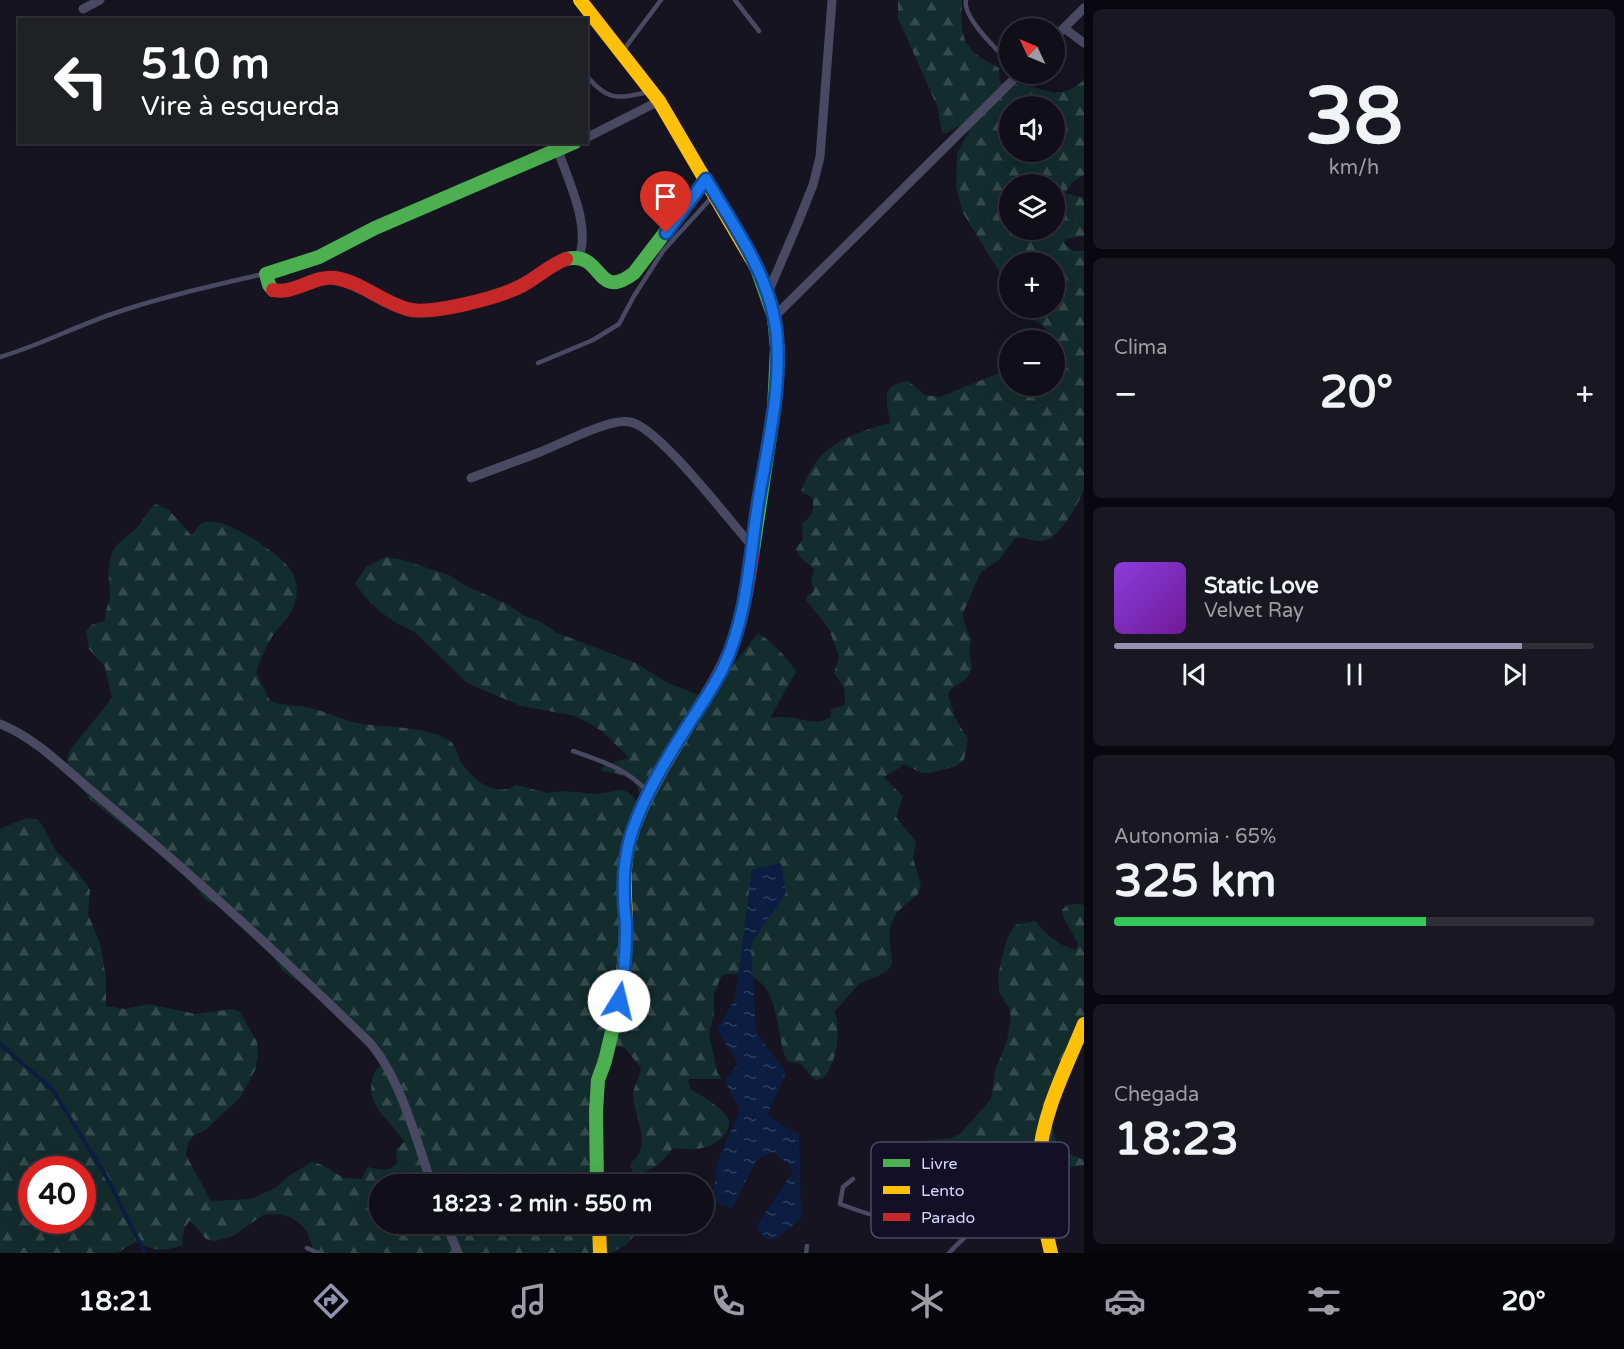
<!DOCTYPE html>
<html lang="pt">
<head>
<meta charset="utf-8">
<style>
  :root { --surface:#100f19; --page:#191822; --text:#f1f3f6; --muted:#9c9ca2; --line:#302f38; --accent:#9591b1 }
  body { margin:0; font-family:"Varela Round",sans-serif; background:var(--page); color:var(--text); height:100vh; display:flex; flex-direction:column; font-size:22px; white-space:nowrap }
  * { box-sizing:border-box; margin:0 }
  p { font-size:20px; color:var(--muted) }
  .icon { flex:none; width:33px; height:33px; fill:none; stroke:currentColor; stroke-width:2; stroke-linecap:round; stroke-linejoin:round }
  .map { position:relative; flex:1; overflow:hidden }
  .sheet { display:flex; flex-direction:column; gap:9px; padding:9px; background:#09080e; width:540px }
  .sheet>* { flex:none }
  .banner { position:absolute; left:18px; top:18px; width:570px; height:126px; border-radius:0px; box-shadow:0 6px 24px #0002,0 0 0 2px var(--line); background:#202124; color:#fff; overflow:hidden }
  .needle { width:39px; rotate:314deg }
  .tools { position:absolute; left:999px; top:18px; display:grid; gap:12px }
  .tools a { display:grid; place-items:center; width:66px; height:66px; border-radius:50%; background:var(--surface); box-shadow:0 6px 24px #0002,0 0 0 2px var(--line); font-size:30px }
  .speed { position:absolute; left:18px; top:1156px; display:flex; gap:12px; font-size:30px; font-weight:700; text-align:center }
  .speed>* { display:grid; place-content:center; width:78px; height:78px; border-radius:50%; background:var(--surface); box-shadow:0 6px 24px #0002,0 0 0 2px var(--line); line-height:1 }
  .speed .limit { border:9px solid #d22; background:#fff; color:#111 }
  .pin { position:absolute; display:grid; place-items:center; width:51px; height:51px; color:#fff; margin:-62px -26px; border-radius:50% 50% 50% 0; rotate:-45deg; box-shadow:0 0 6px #0007 }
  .pin .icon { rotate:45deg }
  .me { position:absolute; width:66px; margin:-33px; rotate:9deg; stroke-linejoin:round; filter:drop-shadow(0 0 4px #0008) }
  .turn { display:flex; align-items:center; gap:21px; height:126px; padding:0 24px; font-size:27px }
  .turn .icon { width:78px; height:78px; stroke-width:2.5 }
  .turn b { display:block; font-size:42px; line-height:51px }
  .big { font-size:45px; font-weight:700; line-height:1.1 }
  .sheet .tile { flex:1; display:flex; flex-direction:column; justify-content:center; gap:9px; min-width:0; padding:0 21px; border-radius:9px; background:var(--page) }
  .sheet .dial { align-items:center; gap:0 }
  .dial b { font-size:78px; line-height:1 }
  .song { display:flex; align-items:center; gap:18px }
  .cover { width:72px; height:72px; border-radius:9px; background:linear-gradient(135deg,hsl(270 70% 55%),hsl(280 70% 35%)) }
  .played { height:6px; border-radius:3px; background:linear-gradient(90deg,var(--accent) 85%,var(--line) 85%) }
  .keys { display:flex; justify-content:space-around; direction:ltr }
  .heat { display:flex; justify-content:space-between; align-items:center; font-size:33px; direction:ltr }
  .charge { height:9px; border-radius:4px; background:linear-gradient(90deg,#34c759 65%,var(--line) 0) }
  .trip { position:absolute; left:369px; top:1174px; width:345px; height:60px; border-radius:30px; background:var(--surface); box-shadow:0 6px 24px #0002,0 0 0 2px var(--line); font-weight:700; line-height:60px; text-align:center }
  .tab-bar { display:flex; height:96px; justify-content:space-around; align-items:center; background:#06060a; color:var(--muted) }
  .tab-bar .icon { width:42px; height:42px }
  .tab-bar .on { color:var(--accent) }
  .tab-bar b { font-size:27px; color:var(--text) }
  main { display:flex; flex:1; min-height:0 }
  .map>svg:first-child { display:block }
</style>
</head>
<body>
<main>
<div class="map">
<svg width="1084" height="1253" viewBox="0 0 1084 1253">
  <defs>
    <pattern id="forest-firs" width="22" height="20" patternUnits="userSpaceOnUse" patternTransform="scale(1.5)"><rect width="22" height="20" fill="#132c2d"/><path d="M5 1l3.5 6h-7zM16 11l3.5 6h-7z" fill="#354a4c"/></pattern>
    <pattern id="water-ripples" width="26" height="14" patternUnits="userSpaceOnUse" patternTransform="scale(1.5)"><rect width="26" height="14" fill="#0b1e41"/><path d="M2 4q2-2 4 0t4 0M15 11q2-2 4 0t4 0" fill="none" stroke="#2e3e5e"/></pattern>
  </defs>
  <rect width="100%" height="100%" fill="#161421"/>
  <!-- forest -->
  <g fill="url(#forest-firs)" fill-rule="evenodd">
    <path d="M898 0H962C961 41 961 48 999 68L1000 82 1004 85C1010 85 1018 84 1024 85 1052 90 1058 101 1084 80V175C1077 179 1068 184 1066 193L1084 198V236L1066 239 1064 243 1073 251H1084V490C1077 505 1060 538 1043 541 1034 542 1025 537 1015 538L1000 559 981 572 963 613 964 622 971 639 969 652 972 669 966 679 952 688 948 694 955 718 968 739 964 760 957 766 930 773H922L903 764C898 771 889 771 884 778L903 796 896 817 916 842 913 858 921 885 918 894 897 912 891 924 889 934 892 962 890 968 884 973 859 984 835 1011C840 1035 838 1058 824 1078L815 1080 801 1064 787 1061C771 1023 784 966 722 975L714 993V1013L709 1034 717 1072 722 1079H690L688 1082 691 1089C700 1095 720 1106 726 1115 737 1130 715 1146 702 1148 692 1150 683 1149 673 1148 663 1161 651 1175 633 1172L630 1166C632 1160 638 1157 640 1151 646 1132 634 1113 633 1095 633 1087 640 1077 641 1068L625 1048 619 1046 615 1048 596 1079 598 1179 604 1185H380V1224H635L638 1231 627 1244 611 1253H315L306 1230 299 1223 290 1217 278 1214 263 1215 233 1236 215 1241 206 1239 190 1220 184 1229 182 1245C162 1253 154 1250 135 1242L117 1253H0V829L26 818 35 819 41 823 56 851 79 874 90 890 88 914 100 943 106 978V1006L124 1009 149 1004 195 1014 233 1009 240 1012 257 1042 258 1056 255 1070 240 1098 204 1131 193 1136 188 1144 186 1155 211 1201 252 1199 277 1187 287 1177 312 1162 320 1164 344 1178 362 1179 366 1169 369 1167C381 1170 388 1172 397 1163L396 1149 404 1142C392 1121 366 1108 372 1080 374 1070 377 1067 386 1063L320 997 283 971 245 919 206 900 183 873 91 800 74 779 68 766 67 759 70 750 112 698 105 667 89 649 86 631 91 625 105 621C104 611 110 603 110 594 109 578 106 562 115 548 121 539 132 533 139 525 146 518 147 509 156 504L169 510 192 536C196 531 198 524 204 522 224 515 278 553 290 569 294 574 297 584 297 591 295 618 279 623 269 642 263 652 260 662 256 672L270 701C282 706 293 705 306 707 325 710 344 722 363 724 387 727 424 727 445 738 455 742 456 751 460 760 471 779 495 799 516 785L548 793 564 791 596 794 623 790 629 793 639 803C644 777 621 774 601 771L602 768 611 763 629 758 602 731 576 716 521 706 467 683 416 633 396 623 378 610 366 598 355 583 366 567 386 557 403 560 449 575 464 585 509 605 523 615 541 622 555 632 636 663 666 682 701 696 717 686 758 633C774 644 785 655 796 672L770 718C774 718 780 716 784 717 801 717 816 727 831 717V709L845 705 844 688 834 673 839 657 829 629 806 600 807 596 814 591 811 581 814 569 800 557 796 549 803 539 802 524C812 516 815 510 812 497L801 492C817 445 846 435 890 423 887 400 879 386 908 381L925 395 940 397 999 373H1009L1010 386H1054V340H1045L1047 333 1043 325 1021 314 1019 308H1054V262H1010L1009 288 963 213 956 188 957 154 970 129 971 120 946 133H942L938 108 898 18ZM1010 106H1054V152H1010ZM1010 184H1054V230H1010ZM32 1170H82V1221H32Z"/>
    <path d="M1079 904 1084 905V1031L1050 1117 1058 1149 1084 1160V1165L1058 1169 1042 1166 998 1180 984 1177 968 1167 937 1166 927 1159 923 1150 925 1141 951 1138 960 1134 991 1099 995 1071 1007 1041 1011 1017 1009 1008 999 992 998 975 1006 941 1015 925 1035 921C1047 936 1058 945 1076 950L1078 944 1063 916 1062 910 1067 905Z"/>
  </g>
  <!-- water -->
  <path fill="url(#water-ripples)" d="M781 863 786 893 751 944 756 1032 786 1073 767 1115 799 1135 801 1218 776 1239H765L756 1227 794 1170 774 1152 756 1160 732 1209 712 1201 718 1160 740 1110 725 1081 738 1064 717 1030 735 999 752 869Z"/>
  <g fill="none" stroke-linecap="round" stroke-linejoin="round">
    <!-- stream -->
    <path stroke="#0b1e41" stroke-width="4" d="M0 1044 52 1089 107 1178 145 1253"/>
    <!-- lane -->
    <g stroke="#4a4962" stroke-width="4.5">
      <path d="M735 0 759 31"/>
      <path d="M966 0C962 17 998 51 1010 63"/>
      <path d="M622 52 661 0"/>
      <path d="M586 75C607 101 617 99 648 92"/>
      <path d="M0 357C38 346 74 327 112 314 161 297 212 286 263 274"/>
      <path d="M538 363 593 340 619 324 634 296 663 251 713 196"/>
      <path d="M573 751C602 761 627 769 648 792"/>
      <path d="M853 1179 843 1187 840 1204C870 1215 896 1224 930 1223 948 1222 964 1220 981 1222"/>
      <path d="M307 1248 318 1253"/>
      <path d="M806 1253 807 1246"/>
      <path d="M949 1253C981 1219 993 1214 1038 1204"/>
    </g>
    <!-- street -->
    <g stroke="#4a4962" stroke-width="9">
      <path d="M83 9 100 0"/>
      <path d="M1064 28 1084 43"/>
      <path d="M1054 38 1084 8"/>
      <path d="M586 138 659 101"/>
      <path d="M558 150C568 181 591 225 579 257"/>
      <path d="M767 295 797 225 813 185 820 157 832 0"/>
      <path d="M774 317 1019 74"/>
      <path d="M471 478C494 469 517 461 540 452 561 444 609 418 630 422 658 426 731 523 753 547"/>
      <path d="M0 724C38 739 68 772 99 797 193 875 282 957 370 1043 400 1077 417 1142 432 1185"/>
      <path d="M446 1224 458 1253"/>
    </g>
    <!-- fast -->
    <g stroke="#4caf50" stroke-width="14">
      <path d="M751 258 757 269 774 317 777 348 774 409 753 550"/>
      <path d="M566 259C604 250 595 303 634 273L706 179"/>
      <path d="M273 290 269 285 266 274 319 257 375 228 575 142"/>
      <path d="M597 1185 596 1111 598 1080 605 1061 614 1023"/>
    </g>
    <!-- slow -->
    <g stroke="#ffc107" stroke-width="14">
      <path d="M580 0 659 101 751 258"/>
      <path d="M614 1023C621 992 626 960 626 928 626 904 623 882 626 858 631 818 664 764 686 729"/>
      <path d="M599 1224 600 1253"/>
      <path d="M1051 1253C1044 1223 1037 1192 1039 1161 1042 1113 1066 1068 1084 1024"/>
    </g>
    <!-- jam -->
    <g stroke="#c62828" stroke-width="14">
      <path d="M273 290C294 295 314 275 335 278 362 282 381 302 407 309 430 316 501 297 523 285 538 277 550 265 566 259"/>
      <path d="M686 729C703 701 723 672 734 640 744 612 749 580 753 550"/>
    </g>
  </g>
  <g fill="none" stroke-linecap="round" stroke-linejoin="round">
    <!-- route casing -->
    <g stroke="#114b97" stroke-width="15">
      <path id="route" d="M619 1001C624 977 626 953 626 929 626 918 624 908 624 897 623 876 625 855 631 835 642 800 665 761 685 730 698 709 712 690 723 668 747 617 749 564 757 510 766 450 786 376 774 317 764 267 731 222 706 179L666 233"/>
    </g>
    <!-- route -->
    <use href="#route" stroke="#1a73e8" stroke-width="10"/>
  </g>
  <!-- legend -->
  <rect x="871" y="1142" width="198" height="96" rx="9" fill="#130f26" stroke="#4e4a67" stroke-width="1.5"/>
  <rect x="883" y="1159" width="27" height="8" fill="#4caf50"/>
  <rect x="883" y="1186" width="27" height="8" fill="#ffc107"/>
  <rect x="883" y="1213" width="27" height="8" fill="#c62828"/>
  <g font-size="16" fill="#d9d4ff">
    <text x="921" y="1169">Livre</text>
    <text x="921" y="1196">Lento</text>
    <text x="921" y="1223">Parado</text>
  </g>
</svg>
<div class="tools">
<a><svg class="needle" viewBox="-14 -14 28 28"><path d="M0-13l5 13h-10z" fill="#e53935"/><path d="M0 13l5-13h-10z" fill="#9c9ca2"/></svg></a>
<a><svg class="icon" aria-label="sound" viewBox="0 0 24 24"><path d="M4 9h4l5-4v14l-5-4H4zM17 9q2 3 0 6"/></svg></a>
<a><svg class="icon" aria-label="layers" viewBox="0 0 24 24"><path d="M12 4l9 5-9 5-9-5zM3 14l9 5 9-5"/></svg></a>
<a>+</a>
<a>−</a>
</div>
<div class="speed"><div class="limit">40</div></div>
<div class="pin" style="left:666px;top:233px;background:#d93025"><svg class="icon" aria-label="arrive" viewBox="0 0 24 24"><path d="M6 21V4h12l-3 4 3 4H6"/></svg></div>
<svg class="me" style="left:619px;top:1001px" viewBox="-20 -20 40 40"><circle r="19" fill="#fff"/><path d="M0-13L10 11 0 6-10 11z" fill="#1a73e8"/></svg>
<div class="trip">18:23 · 2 min · 550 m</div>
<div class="banner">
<div class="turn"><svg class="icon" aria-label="left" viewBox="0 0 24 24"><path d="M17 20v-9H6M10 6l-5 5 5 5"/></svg><div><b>510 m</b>Vire à esquerda</div></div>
</div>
</div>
<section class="sheet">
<div class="tile dial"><b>38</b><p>km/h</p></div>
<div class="tile"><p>Clima</p>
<div class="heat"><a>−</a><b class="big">20°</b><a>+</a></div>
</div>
<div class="tile">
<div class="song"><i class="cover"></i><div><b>Static Love</b><p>Velvet Ray</p></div></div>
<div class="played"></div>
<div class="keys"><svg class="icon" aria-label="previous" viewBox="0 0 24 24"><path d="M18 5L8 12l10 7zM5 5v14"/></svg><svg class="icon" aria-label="pause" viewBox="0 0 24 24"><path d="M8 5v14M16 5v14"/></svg><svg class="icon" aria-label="next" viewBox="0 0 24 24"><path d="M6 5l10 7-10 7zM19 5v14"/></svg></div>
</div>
<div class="tile"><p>Autonomia · 65%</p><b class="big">325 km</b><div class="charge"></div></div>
<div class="tile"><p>Chegada</p><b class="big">18:23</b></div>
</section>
</main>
<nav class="tab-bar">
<b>18:21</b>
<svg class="icon on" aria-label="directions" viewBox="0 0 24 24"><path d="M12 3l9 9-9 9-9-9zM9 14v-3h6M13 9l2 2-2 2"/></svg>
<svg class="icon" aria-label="music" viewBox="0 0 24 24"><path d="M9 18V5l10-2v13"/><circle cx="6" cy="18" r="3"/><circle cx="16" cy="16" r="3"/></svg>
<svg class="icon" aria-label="phone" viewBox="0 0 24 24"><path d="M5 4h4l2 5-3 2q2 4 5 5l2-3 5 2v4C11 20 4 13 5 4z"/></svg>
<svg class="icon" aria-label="climate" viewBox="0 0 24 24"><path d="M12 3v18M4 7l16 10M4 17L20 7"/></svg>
<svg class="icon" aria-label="car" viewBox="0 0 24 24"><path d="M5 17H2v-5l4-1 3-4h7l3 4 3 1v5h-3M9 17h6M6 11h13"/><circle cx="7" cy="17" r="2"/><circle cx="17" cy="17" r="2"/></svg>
<svg class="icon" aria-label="filters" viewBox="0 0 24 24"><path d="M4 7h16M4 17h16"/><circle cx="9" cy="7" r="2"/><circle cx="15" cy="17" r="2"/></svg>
<b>20°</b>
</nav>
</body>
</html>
